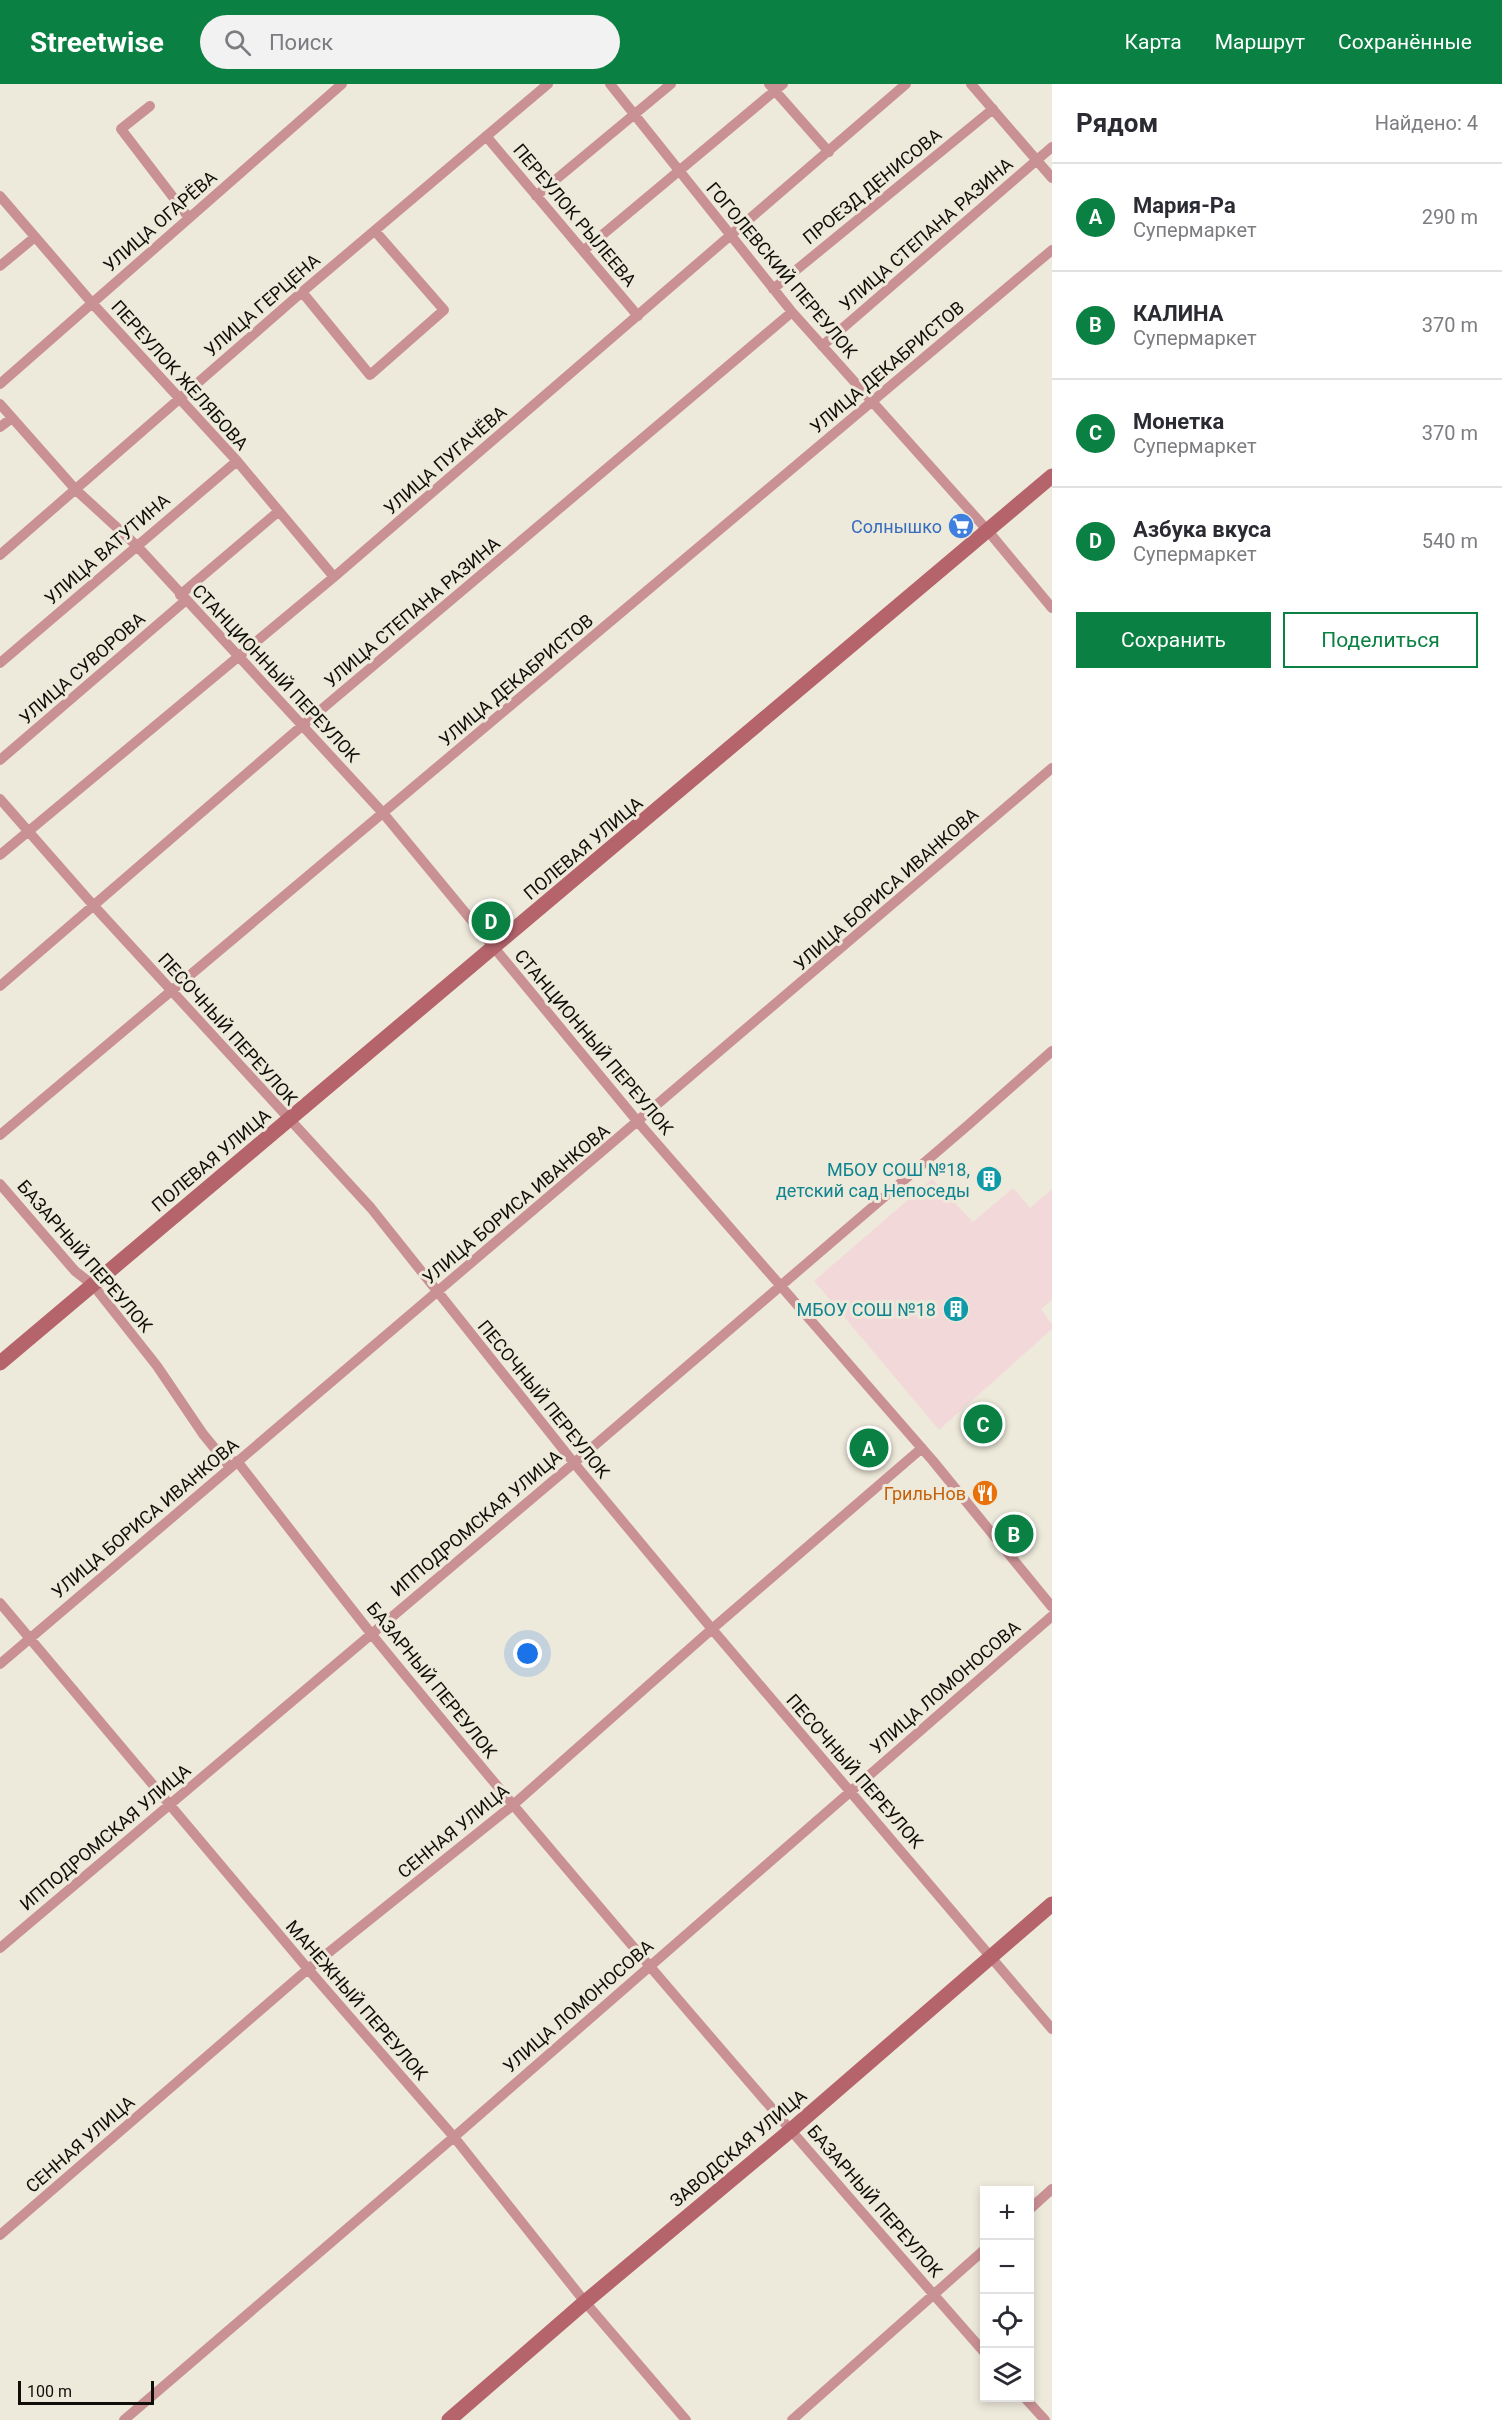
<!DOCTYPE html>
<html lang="ru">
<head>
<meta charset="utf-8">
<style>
  :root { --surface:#fff; --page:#f2f2f3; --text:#2b2b33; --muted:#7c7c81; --line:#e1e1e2; --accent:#0b8043 }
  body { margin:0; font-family:Roboto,sans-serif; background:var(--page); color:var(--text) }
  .controls { position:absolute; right:18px; bottom:18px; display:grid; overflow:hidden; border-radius:0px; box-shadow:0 3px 9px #0003 }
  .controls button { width:54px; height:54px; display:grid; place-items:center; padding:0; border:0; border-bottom:2px solid var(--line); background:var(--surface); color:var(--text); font:30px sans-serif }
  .scale { position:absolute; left:18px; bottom:15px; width:136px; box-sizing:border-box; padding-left:6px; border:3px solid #100e09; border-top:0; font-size:16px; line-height:21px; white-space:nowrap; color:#100e09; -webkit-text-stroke:4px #eeeadb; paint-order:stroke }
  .you { position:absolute; left:528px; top:1570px; width:21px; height:21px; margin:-15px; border:4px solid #fff; border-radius:50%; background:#1a73e8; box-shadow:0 0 0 9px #1a73e833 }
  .badge { display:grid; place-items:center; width:39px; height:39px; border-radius:50%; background:var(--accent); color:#fff; font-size:20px; font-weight:700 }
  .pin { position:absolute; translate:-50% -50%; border:3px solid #fff; box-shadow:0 2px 6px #0006 }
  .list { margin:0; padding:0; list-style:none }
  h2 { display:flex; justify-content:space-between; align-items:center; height:78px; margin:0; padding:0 24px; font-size:26px }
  h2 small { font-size:20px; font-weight:400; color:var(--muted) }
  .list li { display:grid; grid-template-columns:39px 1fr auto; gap:18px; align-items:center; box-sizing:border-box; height:108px; padding:0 24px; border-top:2px solid var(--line) }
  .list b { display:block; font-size:22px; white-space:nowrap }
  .list p { margin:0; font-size:20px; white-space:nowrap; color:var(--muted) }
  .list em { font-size:20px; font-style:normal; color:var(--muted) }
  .actions { display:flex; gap:12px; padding:18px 24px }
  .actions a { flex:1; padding:14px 0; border:2px solid var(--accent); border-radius:0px; text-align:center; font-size:21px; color:var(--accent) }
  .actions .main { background:var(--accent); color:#fff }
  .icon { flex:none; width:33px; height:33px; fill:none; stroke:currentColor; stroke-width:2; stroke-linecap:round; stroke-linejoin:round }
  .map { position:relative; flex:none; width:1052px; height:2336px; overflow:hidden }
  header { display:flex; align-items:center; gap:36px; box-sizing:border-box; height:84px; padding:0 30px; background:var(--accent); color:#fff }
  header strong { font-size:28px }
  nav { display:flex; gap:33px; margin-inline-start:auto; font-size:21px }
  .search { width:420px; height:54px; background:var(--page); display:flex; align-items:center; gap:15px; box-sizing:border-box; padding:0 21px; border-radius:33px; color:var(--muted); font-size:22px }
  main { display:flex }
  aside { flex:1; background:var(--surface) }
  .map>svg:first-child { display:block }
  .education { fill:#f3d8da }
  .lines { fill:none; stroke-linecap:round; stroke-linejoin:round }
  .street { stroke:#ca9195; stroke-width:10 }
  .secondary { stroke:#b5646c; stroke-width:15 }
  .labels { text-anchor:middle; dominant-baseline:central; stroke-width:6; stroke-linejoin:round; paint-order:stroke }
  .street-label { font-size:18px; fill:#100e09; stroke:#eeeadb }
  .shop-label { font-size:18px; fill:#366cbe; stroke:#eeeadb; text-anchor:end }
  .culture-label { font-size:18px; fill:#0d838f; stroke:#eeeadb; text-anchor:end }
  .food-label { font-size:18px; fill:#c56008; stroke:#eeeadb; text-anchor:end }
</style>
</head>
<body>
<header>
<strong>Streetwise</strong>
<div class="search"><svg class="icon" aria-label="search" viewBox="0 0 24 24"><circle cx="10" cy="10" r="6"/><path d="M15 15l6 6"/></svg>Поиск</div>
<nav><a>Карта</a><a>Маршрут</a><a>Сохранённые</a></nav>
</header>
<main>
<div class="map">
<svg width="1052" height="2336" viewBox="0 0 1052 2336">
  <rect width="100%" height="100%" fill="#eeeadb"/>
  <path class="education" d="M932,1095L973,1138L1013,1104L1030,1124L1052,1105V1216L1041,1225L1052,1240V1245L939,1346L814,1197Z"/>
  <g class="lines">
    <path class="street" d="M610,0L792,228L988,447L1052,524
      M769,0L829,68
      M971,0L1052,94
      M150,22L121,45L189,134
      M486,52L638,232
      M0,112L92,219L237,377L334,493
      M536,112L671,0
      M583,167L783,0
      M0,182L35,153
      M773,205L993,25
      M302,208L370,291L444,226L375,147
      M822,262L1052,63
      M0,300L342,0
      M0,320L76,406L136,461L383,729L638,1038L933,1377L1052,1523
      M0,343L12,334
      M0,471L302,208L548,0
      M180,511L279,427
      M0,579L237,377
      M0,676L185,517
      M0,715L93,821L371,1124L574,1379L712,1545L1052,1945
      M0,771L334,493L906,0
      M0,902L303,641L792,228
      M0,1051L1052,166
      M0,1100L75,1187L93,1201L157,1282L203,1350L230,1383
      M237,1377C282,1435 327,1494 373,1552C572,1795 777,2032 984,2268
      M0,1519L308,1885L454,2053L585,2218L686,2336
      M0,1580L1052,684
      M0,1864L574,1379L967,1042L1052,967
      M1030,2125L1052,2105
      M0,2151L308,1885L513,1721L712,1545L922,1364
      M1025,2314L1045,2336
      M124,2336L454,2053L1052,1532
      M792,2336L984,2166"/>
    <path class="secondary" d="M0,1279L1052,392
      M449,2336L585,2218L791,2046L1052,1820"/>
  </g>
  <defs>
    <g id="supermarket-disc" transform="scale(1.35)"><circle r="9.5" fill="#3f7fe0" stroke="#eeeadb"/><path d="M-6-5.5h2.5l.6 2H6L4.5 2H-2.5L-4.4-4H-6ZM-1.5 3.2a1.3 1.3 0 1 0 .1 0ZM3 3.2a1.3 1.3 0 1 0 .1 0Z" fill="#fff"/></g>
    <g id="building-disc" transform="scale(1.35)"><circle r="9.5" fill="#0f9aa8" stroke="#eeeadb"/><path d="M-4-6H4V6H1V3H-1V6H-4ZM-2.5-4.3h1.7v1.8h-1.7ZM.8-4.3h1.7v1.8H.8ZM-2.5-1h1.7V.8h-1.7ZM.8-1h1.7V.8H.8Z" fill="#fff"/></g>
    <g id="restaurant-disc" transform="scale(1.35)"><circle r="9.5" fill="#e8710a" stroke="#eeeadb"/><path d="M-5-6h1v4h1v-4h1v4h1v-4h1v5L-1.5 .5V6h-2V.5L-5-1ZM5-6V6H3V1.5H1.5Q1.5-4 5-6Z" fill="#fff"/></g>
  </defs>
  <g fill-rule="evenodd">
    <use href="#supermarket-disc" x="961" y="442"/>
    <use href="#building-disc" x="989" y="1095"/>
    <use href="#building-disc" x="956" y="1225"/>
    <use href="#restaurant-disc" x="985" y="1409"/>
  </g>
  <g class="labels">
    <g class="street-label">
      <text transform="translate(872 102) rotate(-39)">ПРОЕЗД ДЕНИСОВА</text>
      <text transform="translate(575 131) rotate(50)">ПЕРЕУЛОК РЫЛЕЕВА</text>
      <text transform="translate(160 137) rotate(-41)">УЛИЦА ОГАРЁВА</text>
      <text transform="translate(926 150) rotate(-41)">УЛИЦА СТЕПАНА РАЗИНА</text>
      <text transform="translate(782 186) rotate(50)">ГОГОЛЕВСКИЙ ПЕРЕУЛОК</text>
      <text transform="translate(262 221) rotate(-41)">УЛИЦА ГЕРЦЕНА</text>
      <text transform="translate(887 283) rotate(-40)">УЛИЦА ДЕКАБРИСТОВ</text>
      <text transform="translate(180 291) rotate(48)">ПЕРЕУЛОК ЖЕЛЯБОВА</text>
      <text transform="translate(445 376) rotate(-41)">УЛИЦА ПУГАЧЁВА</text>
      <text transform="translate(107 465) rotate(-41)">УЛИЦА ВАТУТИНА</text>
      <text transform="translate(412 528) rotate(-40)">УЛИЦА СТЕПАНА РАЗИНА</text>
      <text transform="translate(82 584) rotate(-41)">УЛИЦА СУВОРОВА</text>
      <text transform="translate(276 589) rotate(47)">СТАНЦИОННЫЙ ПЕРЕУЛОК</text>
      <text transform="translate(516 596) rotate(-40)">УЛИЦА ДЕКАБРИСТОВ</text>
      <text transform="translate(583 764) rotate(-40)">ПОЛЕВАЯ УЛИЦА</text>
      <text transform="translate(886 805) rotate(-41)">УЛИЦА БОРИСА ИВАНКОВА</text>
      <text transform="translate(228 945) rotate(48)">ПЕСОЧНЫЙ ПЕРЕУЛОК</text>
      <text transform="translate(594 958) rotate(50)">СТАНЦИОННЫЙ ПЕРЕУЛОК</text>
      <text transform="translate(211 1076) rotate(-40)">ПОЛЕВАЯ УЛИЦА</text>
      <text transform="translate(516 1120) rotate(-40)">УЛИЦА БОРИСА ИВАНКОВА</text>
      <text transform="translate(85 1172) rotate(49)">БАЗАРНЫЙ ПЕРЕУЛОК</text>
      <text transform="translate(544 1315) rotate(51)">ПЕСОЧНЫЙ ПЕРЕУЛОК</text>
      <text transform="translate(145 1434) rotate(-40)">УЛИЦА БОРИСА ИВАНКОВА</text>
      <text transform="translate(476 1439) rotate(-40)">ИППОДРОМСКАЯ УЛИЦА</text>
      <text transform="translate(432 1596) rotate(51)">БАЗАРНЫЙ ПЕРЕУЛОК</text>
      <text transform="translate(945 1603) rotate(-41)">УЛИЦА ЛОМОНОСОВА</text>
      <text transform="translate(855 1687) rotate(49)">ПЕСОЧНЫЙ ПЕРЕУЛОК</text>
      <text transform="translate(453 1747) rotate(-39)">СЕННАЯ УЛИЦА</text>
      <text transform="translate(105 1753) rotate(-40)">ИППОДРОМСКАЯ УЛИЦА</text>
      <text transform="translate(357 1916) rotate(49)">МАНЕЖНЫЙ ПЕРЕУЛОК</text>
      <text transform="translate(578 1922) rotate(-41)">УЛИЦА ЛОМОНОСОВА</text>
      <text transform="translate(80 2060) rotate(-41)">СЕННАЯ УЛИЦА</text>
      <text transform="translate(738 2064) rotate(-40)">ЗАВОДСКАЯ УЛИЦА</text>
      <text transform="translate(875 2117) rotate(49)">БАЗАРНЫЙ ПЕРЕУЛОК</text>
    </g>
    <g class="shop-label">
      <text x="942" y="442">Солнышко</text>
    </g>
    <g class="culture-label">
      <text x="970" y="1085">МБОУ СОШ №18,<tspan x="970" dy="21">детский сад Непоседы</tspan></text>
      <text x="936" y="1225">МБОУ СОШ №18</text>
    </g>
    <g class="food-label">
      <text x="966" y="1409">ГрильНов</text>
    </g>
  </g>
</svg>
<div class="controls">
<button>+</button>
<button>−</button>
<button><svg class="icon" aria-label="locate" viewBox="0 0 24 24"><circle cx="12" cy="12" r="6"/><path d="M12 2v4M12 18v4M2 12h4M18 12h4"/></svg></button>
<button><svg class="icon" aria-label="layers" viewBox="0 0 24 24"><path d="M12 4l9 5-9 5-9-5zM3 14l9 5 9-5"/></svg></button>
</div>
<div class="scale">100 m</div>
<div class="you"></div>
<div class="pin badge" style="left:869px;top:1364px">A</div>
<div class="pin badge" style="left:1014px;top:1450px">B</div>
<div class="pin badge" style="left:983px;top:1340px">C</div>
<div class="pin badge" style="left:491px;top:837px">D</div>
</div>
<aside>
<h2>Рядом<small>Найдено: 4</small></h2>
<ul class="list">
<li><span class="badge">A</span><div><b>Мария-Ра</b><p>Супермаркет</p></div><em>290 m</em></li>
<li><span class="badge">B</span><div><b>КАЛИНА</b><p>Супермаркет</p></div><em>370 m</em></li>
<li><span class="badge">C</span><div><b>Монетка</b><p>Супермаркет</p></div><em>370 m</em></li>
<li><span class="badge">D</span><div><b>Азбука вкуса</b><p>Супермаркет</p></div><em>540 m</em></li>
</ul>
<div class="actions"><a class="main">Сохранить</a><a>Поделиться</a></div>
</aside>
</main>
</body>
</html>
